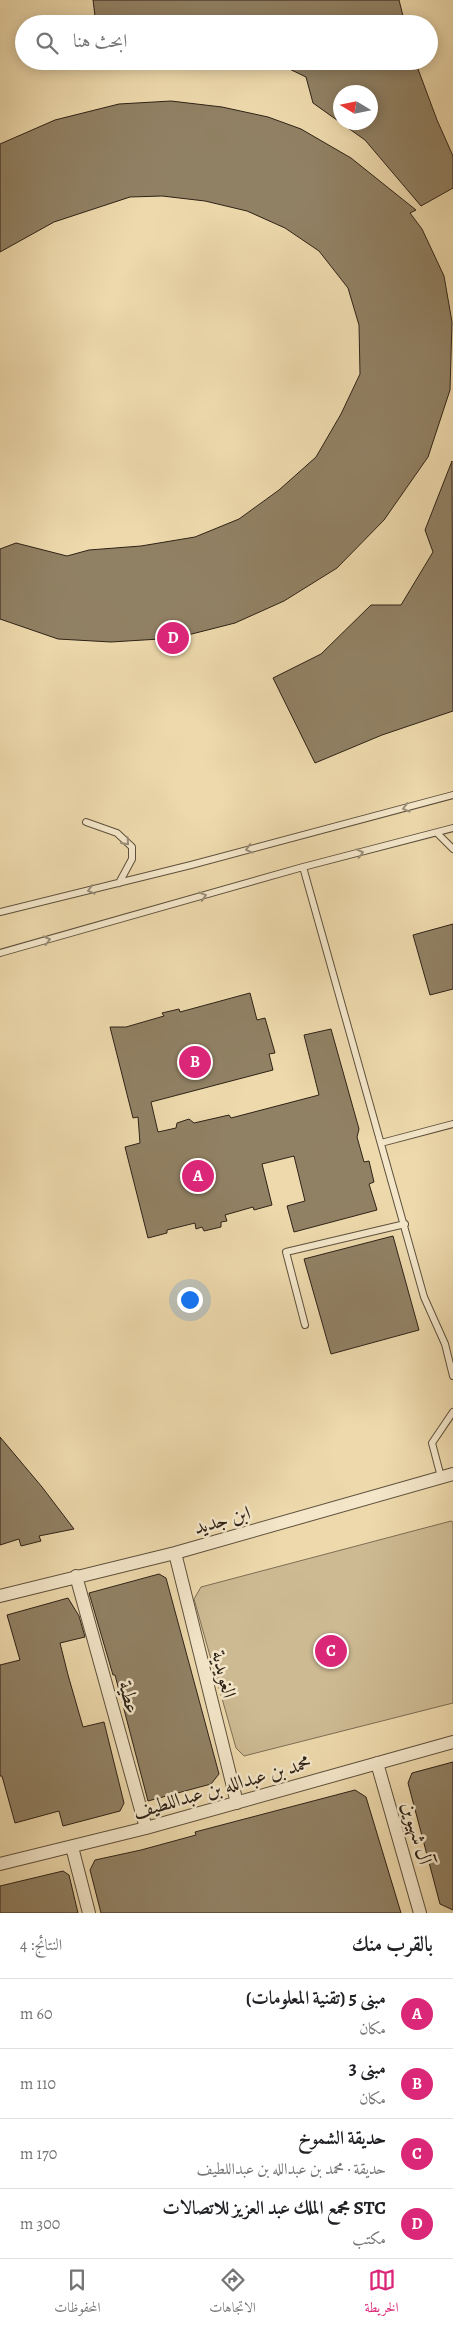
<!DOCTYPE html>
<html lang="ar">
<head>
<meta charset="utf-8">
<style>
  :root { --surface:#fff; --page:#f6f6f6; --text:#202124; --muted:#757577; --line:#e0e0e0; --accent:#db2777 }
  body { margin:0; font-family:Alegreya,Amiri,serif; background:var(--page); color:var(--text); direction:rtl }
  .compass { position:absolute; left:333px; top:85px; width:45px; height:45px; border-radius:50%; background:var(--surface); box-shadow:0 2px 12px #0003; rotate:280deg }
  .you { position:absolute; left:189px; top:1299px; width:18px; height:18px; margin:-12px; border:4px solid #fff; border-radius:50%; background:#1a73e8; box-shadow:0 0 0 8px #1a73e833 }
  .badge { display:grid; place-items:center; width:32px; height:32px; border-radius:50%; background:var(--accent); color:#fff; font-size:16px; font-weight:700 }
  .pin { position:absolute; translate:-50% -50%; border:2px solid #fff; box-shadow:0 1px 5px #0006 }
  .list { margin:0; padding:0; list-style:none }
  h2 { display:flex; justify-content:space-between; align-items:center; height:65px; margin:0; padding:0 20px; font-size:21px }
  h2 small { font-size:16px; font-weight:400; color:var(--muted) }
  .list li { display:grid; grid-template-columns:32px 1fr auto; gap:15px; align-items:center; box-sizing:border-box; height:70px; padding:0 20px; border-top:1px solid var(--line) }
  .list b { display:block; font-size:19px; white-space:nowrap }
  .list p { margin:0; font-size:16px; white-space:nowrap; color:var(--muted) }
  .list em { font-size:16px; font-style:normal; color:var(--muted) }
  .icon { flex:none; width:28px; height:28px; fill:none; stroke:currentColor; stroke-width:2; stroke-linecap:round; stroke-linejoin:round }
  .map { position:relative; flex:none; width:453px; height:1913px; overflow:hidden; direction:ltr }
  .search { position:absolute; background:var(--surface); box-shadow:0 2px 12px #0003; left:15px; right:15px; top:15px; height:55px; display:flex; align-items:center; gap:12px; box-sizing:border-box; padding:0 18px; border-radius:28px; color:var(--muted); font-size:19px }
  .sheet { height:345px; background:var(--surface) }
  nav { display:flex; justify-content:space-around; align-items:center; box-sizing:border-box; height:70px; border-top:1px solid var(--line); background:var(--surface); font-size:14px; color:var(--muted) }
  nav a { display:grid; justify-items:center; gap:2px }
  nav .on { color:var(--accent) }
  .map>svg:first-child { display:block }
  .green { fill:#cdba93; stroke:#7e6e55 }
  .building { fill:#918164; stroke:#2e2217; fill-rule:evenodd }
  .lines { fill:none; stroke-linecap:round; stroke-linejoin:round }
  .lane-casing { stroke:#5e503c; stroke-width:8 }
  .street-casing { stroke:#5e503c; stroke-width:14 }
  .lane { stroke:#f3e6c9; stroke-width:6 }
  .street { stroke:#f3e6c9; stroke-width:12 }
  .oneway { stroke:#9a8e79 }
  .labels { text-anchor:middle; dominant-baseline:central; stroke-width:5; stroke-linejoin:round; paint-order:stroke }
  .street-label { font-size:20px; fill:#2e2217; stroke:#f3e6c9 }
</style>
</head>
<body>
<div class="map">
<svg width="453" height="1913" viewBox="0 0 453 1913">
  <rect width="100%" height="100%" fill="#edd9ac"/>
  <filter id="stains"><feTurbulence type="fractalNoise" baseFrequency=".004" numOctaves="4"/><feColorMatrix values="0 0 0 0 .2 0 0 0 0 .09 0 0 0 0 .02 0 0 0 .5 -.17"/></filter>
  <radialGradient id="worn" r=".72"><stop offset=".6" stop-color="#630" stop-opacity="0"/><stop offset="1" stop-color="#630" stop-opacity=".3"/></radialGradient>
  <path class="green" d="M451,1521L453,1522V1703L244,1756L236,1748L194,1599L201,1587Z"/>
  <path class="building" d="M93,0H399L405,24H96Z
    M273,61H415L437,120L453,156V188L421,206L365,140L313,103L306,77ZM340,92H370V122H340Z
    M171,101L222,107L268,117L301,129L351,158L416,210L410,213L422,229L444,276L452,322L450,390L428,457L384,520L337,568L284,601L235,623L176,638L111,642L58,639L0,619V549L16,543L67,556L89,550L141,546L195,537L239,519L279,490L316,457L341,414L360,374L359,325L348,288L319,251L285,228L247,211L205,201L162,196L130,197L54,222L0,252V144L55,120L119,104Z
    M452,461L453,711L382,735L315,763L273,678L321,654L371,605H401L433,552L425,530Z
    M453,924V989L430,995L413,935Z
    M250,993L257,1020L265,1018L275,1053L269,1054L273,1070L151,1102L158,1132L176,1128L177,1123L189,1119L194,1123L229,1115L231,1118L319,1095L304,1035L331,1029L359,1129L357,1137L364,1162L369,1161L374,1182L369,1184L377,1210L294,1232L287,1206L305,1201L294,1156L262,1164L272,1205L254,1210L253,1207L225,1215L227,1221L221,1222V1227L204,1231L202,1227L196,1229L195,1223L167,1230V1233L148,1238L125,1147L140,1143L138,1117L133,1118L110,1027H126L164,1016L162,1013L179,1009L180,1012Z
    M393,1236L419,1330L331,1354L304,1259Z
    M0,1437L42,1487L74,1529L39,1536L41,1541L21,1546L19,1539L0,1545Z
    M159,1574L166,1578L219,1774L211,1784L148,1801L115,1675H113L89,1593Z
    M68,1598L79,1616L85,1637L60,1643L68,1675L83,1727L104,1722L124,1803L120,1811L63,1826L59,1811L15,1823L2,1776H0V1665L20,1660L7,1615Z
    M453,1762V1910L440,1904L408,1783L412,1773Z
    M355,1790L366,1797L401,1913H101L90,1870L95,1860L141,1850L196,1835L195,1832Z
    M63,1871L69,1875L78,1913H0V1886Z"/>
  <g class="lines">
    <g class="lane-casing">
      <path id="lane" d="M86,822L117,833L132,847V859L119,883
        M437,833L453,849
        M303,867L424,1297L445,1344L453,1376
        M0,912L191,865L453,795
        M0,953L303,867L453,828
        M381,1143L453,1124
        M305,1325L286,1252L405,1224
        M441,1477L432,1443L453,1412"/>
    </g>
    <g class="street-casing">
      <path id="street" d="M175,1553L237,1803
        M76,1576L146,1828
        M0,1596L175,1553L453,1474
        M377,1763L420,1913
        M72,1847L89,1913
        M0,1864L146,1828L453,1742"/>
    </g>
    <use href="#lane" class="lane"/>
    <use href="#street" class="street"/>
  </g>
  <defs><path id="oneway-chevron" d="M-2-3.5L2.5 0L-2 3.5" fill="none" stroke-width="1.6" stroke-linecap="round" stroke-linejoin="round" transform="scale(1.25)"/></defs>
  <g class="oneway">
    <use href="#oneway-chevron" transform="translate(406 808) rotate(166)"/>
    <use href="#oneway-chevron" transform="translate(126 842) rotate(48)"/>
    <use href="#oneway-chevron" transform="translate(249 849) rotate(165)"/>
    <use href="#oneway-chevron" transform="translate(360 853) rotate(-14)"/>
    <use href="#oneway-chevron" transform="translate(91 890) rotate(166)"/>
    <use href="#oneway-chevron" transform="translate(203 896) rotate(-16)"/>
    <use href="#oneway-chevron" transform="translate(47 940) rotate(-14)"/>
  </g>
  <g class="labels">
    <g class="street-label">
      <text transform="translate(222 1520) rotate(-16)">ابن جديد</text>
      <text transform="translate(224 1674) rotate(76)">الغويدية</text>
      <text transform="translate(129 1697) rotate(75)">عطية</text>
      <text transform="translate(222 1787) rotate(-16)">محمد بن عبدالله بن عبداللطيف</text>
      <text transform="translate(417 1833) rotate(74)">آل شهيوين</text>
    </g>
  </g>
  <rect width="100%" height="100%" filter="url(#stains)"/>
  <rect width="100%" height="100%" fill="url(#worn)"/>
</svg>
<svg class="compass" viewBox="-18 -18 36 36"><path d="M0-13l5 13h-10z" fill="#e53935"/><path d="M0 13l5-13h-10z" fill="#757577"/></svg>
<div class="you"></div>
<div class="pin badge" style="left:198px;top:1176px">A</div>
<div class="pin badge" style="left:195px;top:1062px">B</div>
<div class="pin badge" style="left:331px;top:1651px">C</div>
<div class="pin badge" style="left:173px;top:638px">D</div>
<div class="search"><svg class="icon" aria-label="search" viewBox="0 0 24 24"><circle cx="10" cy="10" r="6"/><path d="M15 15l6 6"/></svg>ابحث هنا</div>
</div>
<section class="sheet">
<h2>بالقرب منك<small>النتائج: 4</small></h2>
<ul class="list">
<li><span class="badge">A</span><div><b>مبنى 5 (تقنية المعلومات)</b><p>مكان</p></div><em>60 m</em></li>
<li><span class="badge">B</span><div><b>مبنى 3</b><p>مكان</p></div><em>110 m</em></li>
<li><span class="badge">C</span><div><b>حديقة الشموخ</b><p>حديقة · محمد بن عبدالله بن عبداللطيف</p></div><em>170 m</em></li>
<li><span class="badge">D</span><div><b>STC مجمع الملك عبد العزيز للاتصالات</b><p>مكتب</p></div><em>300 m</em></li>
</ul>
</section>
<nav>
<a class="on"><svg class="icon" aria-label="map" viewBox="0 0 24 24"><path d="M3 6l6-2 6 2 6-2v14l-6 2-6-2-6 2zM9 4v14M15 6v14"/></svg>الخريطة</a>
<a><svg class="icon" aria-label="directions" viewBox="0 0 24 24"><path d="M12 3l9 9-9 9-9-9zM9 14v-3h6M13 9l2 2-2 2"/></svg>الاتجاهات</a>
<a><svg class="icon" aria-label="saved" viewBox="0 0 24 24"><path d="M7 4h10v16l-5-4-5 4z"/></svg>المحفوظات</a>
</nav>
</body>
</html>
